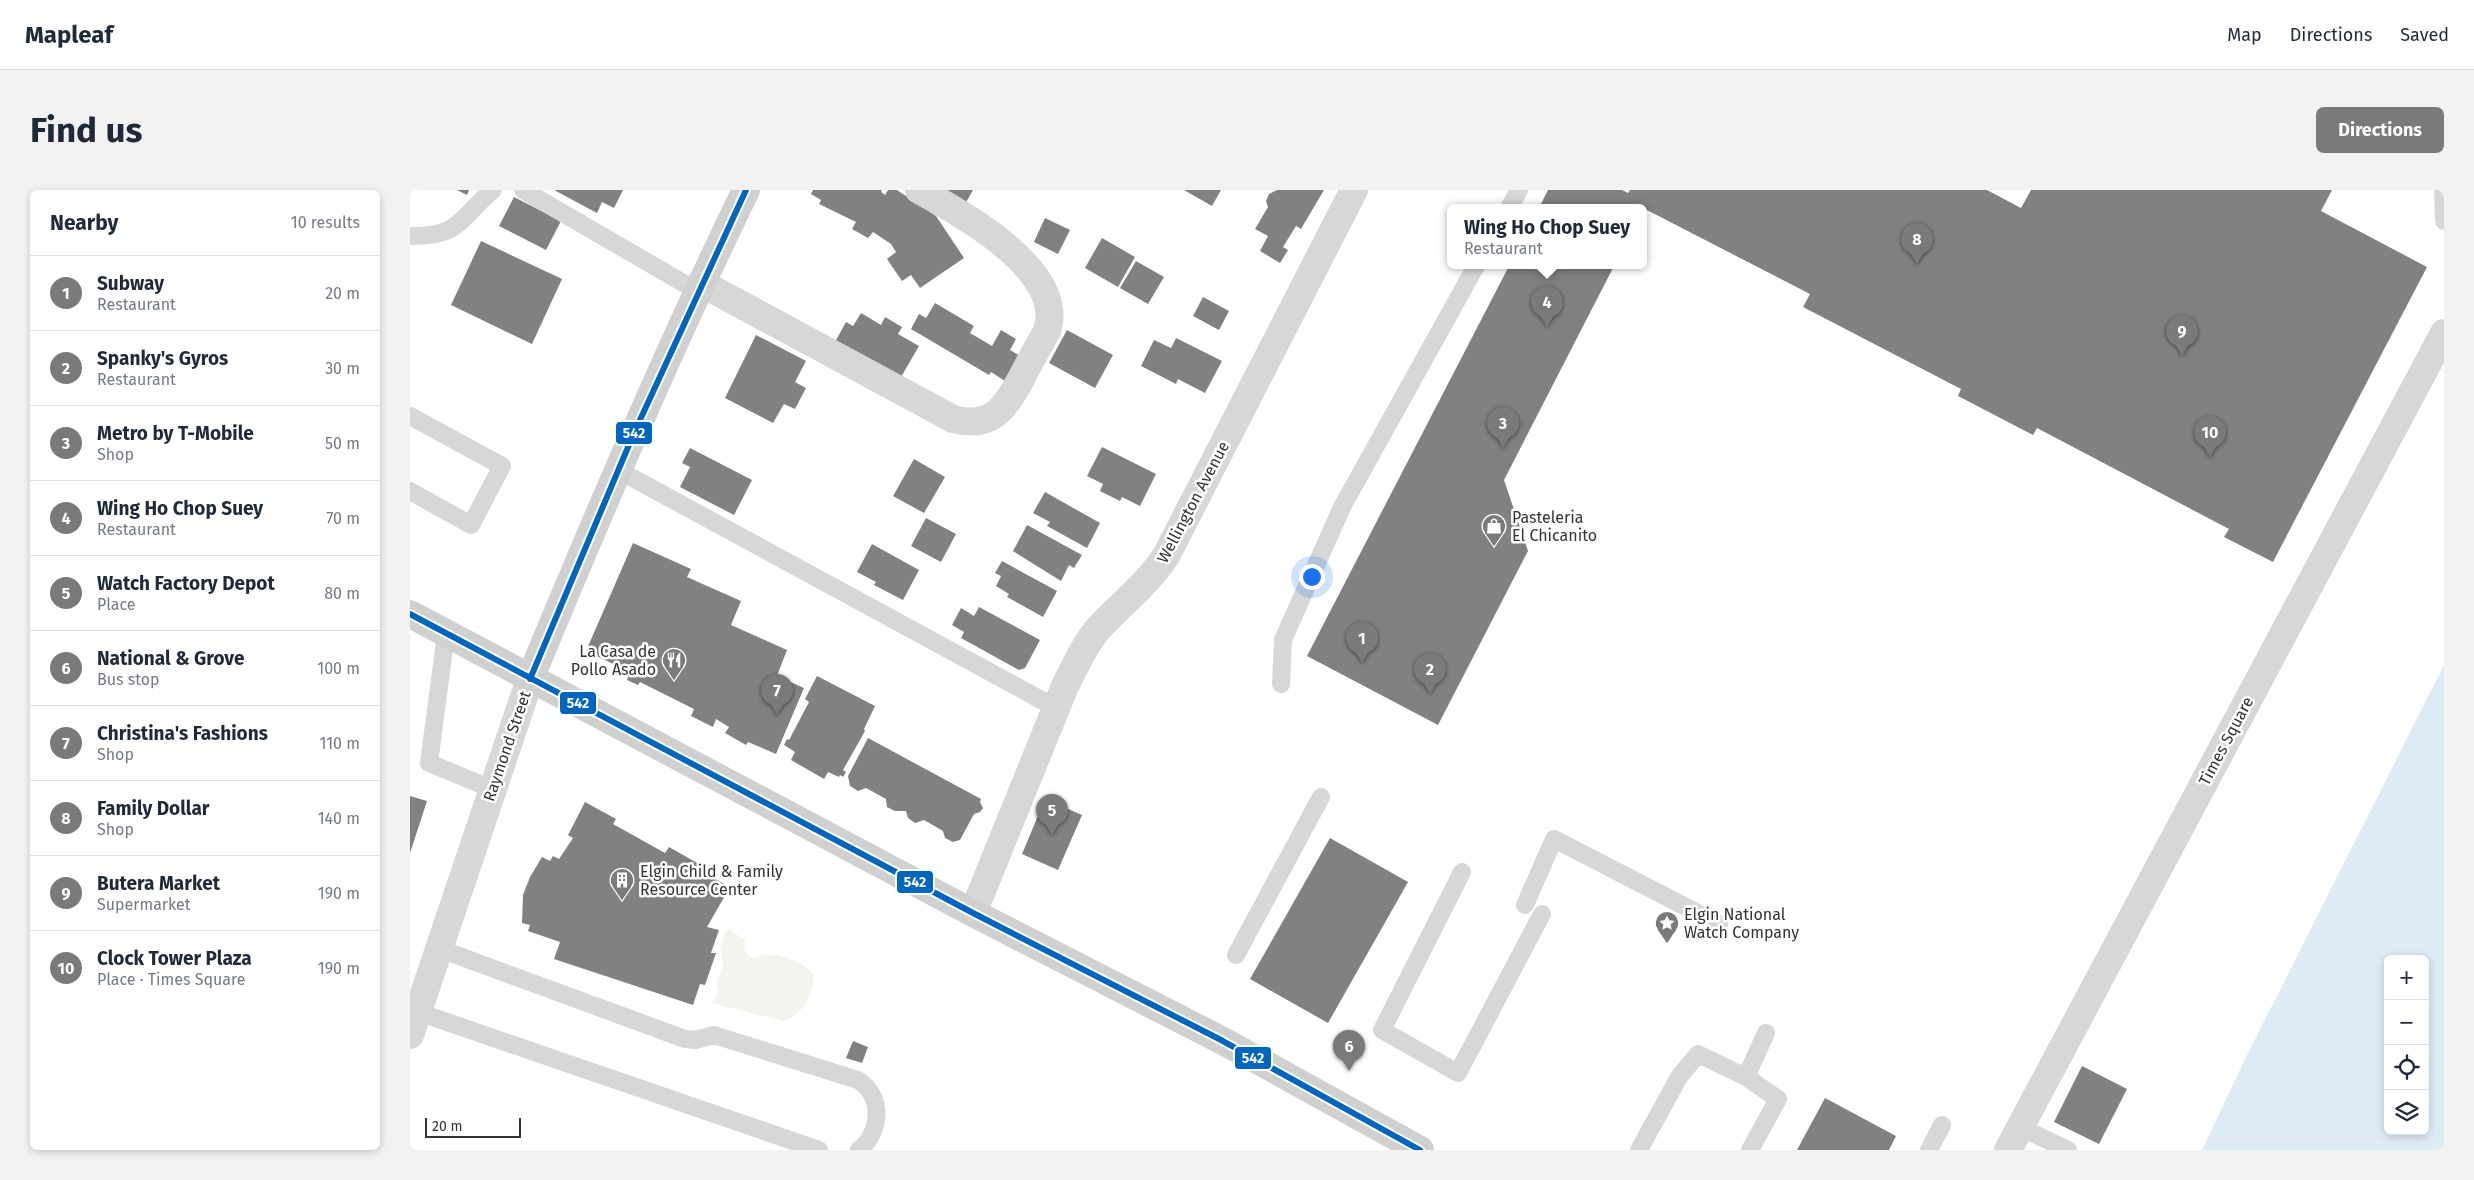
<!DOCTYPE html>
<html lang="en">
<head>
<meta charset="utf-8">
<style>
  :root { --surface:#fff; --page:#f2f2f3; --text:#1f2937; --muted:#747a83; --line:#e0e1e3; --accent:#7a7a7a }
  body { margin:0; font-family:"Fira Sans",sans-serif; background:var(--page); color:var(--text) }
  .controls { position:absolute; right:15px; bottom:15px; display:grid; overflow:hidden; border-radius:8px; box-shadow:0 2px 8px #0003 }
  .controls button { width:45px; height:45px; display:grid; place-items:center; padding:0; border:0; border-bottom:1px solid var(--line); background:var(--surface); color:var(--text); font:25px sans-serif }
  .scale { position:absolute; left:15px; bottom:12px; width:96px; box-sizing:border-box; padding-left:5px; border:2px solid #333; border-top:0; font-size:14px; line-height:18px; white-space:nowrap; color:#333; -webkit-text-stroke:4px #fff; paint-order:stroke }
  .you { position:absolute; left:901px; top:386px; width:18px; height:18px; margin:-12px; border:4px solid #fff; border-radius:50%; background:#1a73e8; box-shadow:0 0 0 8px #1a73e833 }
  .badge { display:grid; place-items:center; width:32px; height:32px; border-radius:50%; background:var(--accent); color:#fff; font-size:16px; font-weight:700 }
  .pin { position:absolute; translate:-50% -41px; filter:drop-shadow(0 1px 2px #0008) }
  .pin::after { content:''; position:absolute; top:26px; width:18px; height:15px; background:inherit; clip-path:polygon(0 0,100% 0,50% 100%) }
  .popup { position:absolute; left:1037px; top:14px; width:200px; height:65px; box-sizing:border-box; display:grid; place-content:center; border-radius:8px; background:var(--surface); filter:drop-shadow(0 1px 4px #0005); font-size:16px; white-space:nowrap; color:var(--muted) }
  .popup b { font-size:19px; color:var(--text) }
  .popup::after { content:''; position:absolute; left:50%; top:100%; margin-left:-10px; border:10px solid transparent; border-top-color:var(--surface) }
  .list { margin:0; padding:0; list-style:none }
  h2 { display:flex; justify-content:space-between; align-items:center; height:65px; margin:0; padding:0 20px; font-size:21px }
  h2 small { font-size:16px; font-weight:400; color:var(--muted) }
  .list li { display:grid; grid-template-columns:32px 1fr auto; gap:15px; align-items:center; box-sizing:border-box; height:75px; padding:0 20px; border-top:1px solid var(--line) }
  .list b { display:block; font-size:19px; white-space:nowrap }
  .list p { margin:0; font-size:16px; white-space:nowrap; color:var(--muted) }
  .list em { font-size:16px; font-style:normal; color:var(--muted) }
  .icon { flex:none; width:28px; height:28px; fill:none; stroke:currentColor; stroke-width:2; stroke-linecap:round; stroke-linejoin:round }
  .map { position:relative; flex:none; width:2034px; height:960px; overflow:hidden; border-radius:8px }
  header { display:flex; align-items:center; gap:30px; box-sizing:border-box; height:70px; padding:0 25px; background:var(--surface); border-bottom:1px solid var(--line) }
  header strong { font-size:24px }
  nav { display:flex; gap:28px; margin-inline-start:auto; font-size:18px }
  .intro { display:flex; align-items:center; justify-content:space-between; box-sizing:border-box; height:120px; padding:0 30px }
  h1 { margin:0; font-size:35px }
  .button { padding:12px 22px; border-radius:8px; background:var(--accent); color:#fff; font-size:18px; font-weight:700 }
  main { display:flex; gap:30px; padding:0 30px }
  aside { flex:1; background:var(--surface); border-radius:8px; box-shadow:0 2px 8px #0003 }
  .map>svg:first-child { display:block }
  .green { fill:#f1f5ed }
  .water { fill:#ddebf3; fill-rule:evenodd }
  .building { fill:#818181 }
  .lines { fill:none; stroke-linecap:round; stroke-linejoin:round }
  .lane { stroke:#d7d7d7; stroke-width:18 }
  .street { stroke:#d7d7d7; stroke-width:28 }
  .secondary { stroke:#d0d0d0; stroke-width:28 }
  .bus-1-casing { stroke:#fff; stroke-width:10 }
  .bus-1 { stroke:#0065bd; stroke-width:6 }
  .labels { text-anchor:middle; dominant-baseline:central; stroke-width:5; stroke-linejoin:round; paint-order:stroke }
  .street-label { font-size:16px; fill:#333; stroke:#fff }
  .poi-label { font-size:16px; fill:#333; stroke:#fff; text-anchor:start }
  .line-badge { stroke:#fff; stroke-width:2 }
  .badge-label { font-size:14px; text-anchor:middle; font-weight:bold; fill:#fff }
</style>
</head>
<body>
<header>
<strong>Mapleaf</strong>
<nav><a>Map</a><a>Directions</a><a>Saved</a></nav>
</header>
<div class="intro"><h1>Find us</h1><a class="button">Directions</a></div>
<main>
<aside>
<h2>Nearby<small>10 results</small></h2>
<ul class="list">
<li><span class="badge">1</span><div><b>Subway</b><p>Restaurant</p></div><em>20 m</em></li>
<li><span class="badge">2</span><div><b>Spanky's Gyros</b><p>Restaurant</p></div><em>30 m</em></li>
<li><span class="badge">3</span><div><b>Metro by T-Mobile</b><p>Shop</p></div><em>50 m</em></li>
<li><span class="badge">4</span><div><b>Wing Ho Chop Suey</b><p>Restaurant</p></div><em>70 m</em></li>
<li><span class="badge">5</span><div><b>Watch Factory Depot</b><p>Place</p></div><em>80 m</em></li>
<li><span class="badge">6</span><div><b>National &amp; Grove</b><p>Bus stop</p></div><em>100 m</em></li>
<li><span class="badge">7</span><div><b>Christina's Fashions</b><p>Shop</p></div><em>110 m</em></li>
<li><span class="badge">8</span><div><b>Family Dollar</b><p>Shop</p></div><em>140 m</em></li>
<li><span class="badge">9</span><div><b>Butera Market</b><p>Supermarket</p></div><em>190 m</em></li>
<li><span class="badge">10</span><div><b>Clock Tower Plaza</b><p>Place · Times Square</p></div><em>190 m</em></li>
</ul>
</aside>
<div class="map">
<svg width="2034" height="960" viewBox="0 0 2034 960">
  <rect width="100%" height="100%" fill="#fff"/>
  <path class="green" d="M317,738L335,750L334,760L341,768C347,768 351,764 356,764C373,765 395,771 404,786C402,807 394,824 373,831L301,813L309,803L306,792L313,775L310,758Z"/>
  <path class="water" d="M2034,475V960H1792L1834,871ZM1978,769H2015V941H1978Z"/>
  <path class="building" d="M47,0H59L57,5Z
    M144,0H213L204,18L192,12L187,23Z
    M403,0H472L471,2L475,5L478,0H487L526,26L554,68L510,98L501,85L492,91L477,69L486,62L481,54L463,42L458,48L442,39L446,32L409,14L411,10L401,4Z
    M532,0H563L554,16Z
    M774,0H811L802,16Z
    M867,0H914L891,39L886,36L873,57L878,60L870,73L850,61L858,46L845,39L858,17L856,11L859,4Z
    M1138,0H1212L1218,3L1220,0H1577L1611,18L1621,0H1922L1911,21L2017,77L1863,372L1814,347L1819,339L1627,238L1623,245L1548,206L1551,199L1393,117L1400,104L1233,18H1129Z
    M104,7L151,31L136,60L89,36Z
    M635,28L660,40L648,64L624,52Z
    M692,48L725,67L708,97L675,78Z
    M71,51L152,89L122,154L41,115Z
    M726,71L754,87L738,114L710,98Z
    M1099,76H1204L1094,290L1118,361L1028,535L897,466Z
    M793,107L819,121L809,140L783,126Z
    M525,113L564,136L560,143L582,156L591,140L606,149L600,160L610,166L595,191L581,182L579,185L501,139L509,124L516,128Z
    M451,123L471,135L475,127L492,137L488,144L509,156L487,194L424,154L436,132L443,136Z
    M657,140L703,165L685,198L639,173Z
    M346,145L396,171L385,192L396,198L385,219L374,214L363,233L315,208Z
    M766,148L812,171L795,203L768,189L766,194L731,176L744,150L761,158Z
    M692,257L746,284L730,316L712,307L710,311L690,301L693,294L677,286Z
    M280,258L342,290L324,325L270,297L280,277L272,273Z
    M504,269L535,287L514,323L483,306Z
    M635,302L690,333L677,358L637,336L640,332L623,323Z
    M516,328L546,344L531,372L501,356Z
    M617,335L672,365L664,378L659,375L651,391L603,361Z
    M223,353L281,379L277,387L331,411L321,435L377,460L367,486L394,498L366,564L338,552L336,555L315,543L319,537L306,529L303,537L281,526L284,519L230,492L228,495L217,490L220,482L176,461Z
    M462,354L509,380L493,410L464,395L466,392L447,382Z
    M592,371L647,401L633,427L597,407L599,404L586,396L591,386L585,383Z
    M569,417L630,450L615,478L609,480L551,448L554,442L542,435L551,418L564,426Z
    M407,486L465,516L454,539L455,541L433,580L436,582L433,587L430,585L429,587L418,582L414,589L381,570L385,562L374,555L377,549L379,550L399,512L395,509Z
    M458,548L571,609L570,612L573,618L570,622L564,624L550,650L543,652L535,648L533,641L514,630L505,633L498,628L496,621H485L477,617L476,609L456,598L448,601L440,596L438,586Z
    M0,606L17,611L0,663Z
    M635,609L672,625L648,680L612,664Z
    M175,612L206,629L203,634L255,663L259,657L289,674L287,679L320,697L297,737L309,740L301,763H306L295,795L290,794L283,815L144,769L150,752L118,741L120,735L112,733L113,705L120,687L132,667L140,671L143,666L149,669L163,648L158,645Z
    M920,648L998,692L918,833L840,789Z
    M443,851L458,857L452,873L436,868Z
    M1672,876L1717,899L1689,954L1644,932Z
    M1415,908L1486,946L1479,960H1387Z"/>
  <g class="lines">
    <path class="lane" d="M113,0L287,101
      M2033,0L2034,31
      M1099,18L1109,0
      M0,46C51,47 49,28 83,0
      M0,226L92,276L61,335L0,301
      M208,280L646,518
      M36,444L19,573L82,599
      M871,494L873,450L932,317L1066,76
      M1052,682L972,840L1048,883L1132,724
      M1115,715L1144,649L1309,734
      M30,759L275,849L285,850L304,845L448,890C473,906 472,941 449,960
      M826,765L911,607
      M8,822L409,960
      M1610,937L1658,960
      M1229,960L1269,887L1288,864L1336,887
      M1340,960L1368,909L1336,887L1356,843
      M1519,960L1532,935"/>
    <path class="street" d="M291,93L543,229C582,239 594,219 611,189C619,173 628,157 637,141C657,81 551,23 509,0
      M563,723L655,496C665,477 674,455 688,439C711,414 739,393 757,364L944,0
      M0,845L120,489
      M1598,960L2034,143"/>
    <path class="secondary" d="M0,424L563,723L813,851L1010,960
      M120,489C188,324 258,160 336,0"/>
    <g class="bus-1-casing">
      <path id="bus-1" d="M0,424L563,723L813,851L1010,960
        M120,489L224,243L336,0"/>
    </g>
    <use href="#bus-1" class="bus-1"/>
  </g>
  <defs>
    <g id="shop-pin" transform="scale(1.25)"><path d="M0 17L-7.5 6A9.5 9.5 0 1 1 7.5 6Z" fill="#7a7a7a" stroke="#fff"/><path d="M-5-2.5h2.3a2.7 3.5 0 0 1 5.4 0H5L5.5 6h-11ZM-1.5-2.5h3a1.5 2.3 0 0 0-3 0Z" fill="#fff"/></g>
    <g id="restaurant-pin" transform="scale(1.25)"><path d="M0 17L-7.5 6A9.5 9.5 0 1 1 7.5 6Z" fill="#7a7a7a" stroke="#fff"/><path d="M-5-6h1v4h1v-4h1v4h1v-4h1v5L-1.5 .5V6h-2V.5L-5-1ZM5-6V6H3V1.5H1.5Q1.5-4 5-6Z" fill="#fff"/></g>
    <g id="building-pin" transform="scale(1.25)"><path d="M0 17L-7.5 6A9.5 9.5 0 1 1 7.5 6Z" fill="#7a7a7a" stroke="#fff"/><path d="M-4-6H4V6H1V3H-1V6H-4ZM-2.5-4.3h1.7v1.8h-1.7ZM.8-4.3h1.7v1.8H.8ZM-2.5-1h1.7V.8h-1.7ZM.8-1h1.7V.8H.8Z" fill="#fff"/></g>
    <g id="sight-pin" transform="scale(1.25)"><path d="M0 17L-7.5 6A9.5 9.5 0 1 1 7.5 6Z" fill="#7a7a7a" stroke="#fff"/><path d="M0-6L1.8-2.2L6-1.7L2.9 1.2L3.7 5.4L0 3.3L-3.7 5.4L-2.9 1.2L-6-1.7L-1.8-2.2Z" fill="#fff"/></g>
  </defs>
  <g fill-rule="evenodd">
    <use href="#shop-pin" x="1084" y="336"/>
    <use href="#restaurant-pin" x="264" y="470"/>
    <use href="#building-pin" x="212" y="690"/>
    <use href="#sight-pin" x="1257" y="733"/>
  </g>
  <g class="labels">
    <g class="street-label">
      <text transform="translate(783 312) rotate(-62)">Wellington Avenue</text>
      <text transform="translate(1816 551) rotate(-62)">Times Square</text>
      <text transform="translate(97 556) rotate(-71)">Raymond Street</text>
    </g>
    <g class="poi-label">
      <text x="1102" y="327">Pasteleria<tspan x="1102" dy="18">El Chicanito</tspan></text>
      <text x="246" y="461" text-anchor="end">La Casa de<tspan x="246" dy="18">Pollo Asado</tspan></text>
      <text x="230" y="681">Elgin Child &amp; Family<tspan x="230" dy="18">Resource Center</tspan></text>
      <text x="1274" y="724">Elgin National<tspan x="1274" dy="18">Watch Company</tspan></text>
    </g>
  </g>
  <g class="line-badge">
    <rect x="205" y="231" width="38" height="24" rx="5" fill="#0065bd"/>
    <rect x="149" y="501" width="38" height="24" rx="5" fill="#0065bd"/>
    <rect x="486" y="680" width="38" height="24" rx="5" fill="#0065bd"/>
    <rect x="824" y="856" width="38" height="24" rx="5" fill="#0065bd"/>
  </g>
  <g class="badge-label">
    <text x="224" y="248">542</text>
    <text x="168" y="518">542</text>
    <text x="505" y="697">542</text>
    <text x="843" y="873">542</text>
  </g>
</svg>
<div class="controls">
<button>+</button>
<button>−</button>
<button><svg class="icon" aria-label="locate" viewBox="0 0 24 24"><circle cx="12" cy="12" r="6"/><path d="M12 2v4M12 18v4M2 12h4M18 12h4"/></svg></button>
<button><svg class="icon" aria-label="layers" viewBox="0 0 24 24"><path d="M12 4l9 5-9 5-9-5zM3 14l9 5 9-5"/></svg></button>
</div>
<div class="scale">20 m</div>
<div class="you"></div>
<div class="pin badge" style="left:952px;top:473px">1</div>
<div class="pin badge" style="left:1020px;top:504px">2</div>
<div class="pin badge" style="left:1093px;top:258px">3</div>
<div class="pin badge" style="left:1137px;top:137px">4</div>
<div class="popup"><b>Wing Ho Chop Suey</b>Restaurant</div>
<div class="pin badge" style="left:642px;top:645px">5</div>
<div class="pin badge" style="left:939px;top:881px">6</div>
<div class="pin badge" style="left:367px;top:525px">7</div>
<div class="pin badge" style="left:1507px;top:74px">8</div>
<div class="pin badge" style="left:1772px;top:166px">9</div>
<div class="pin badge" style="left:1800px;top:267px">10</div>
</div>
</main>
</body>
</html>
